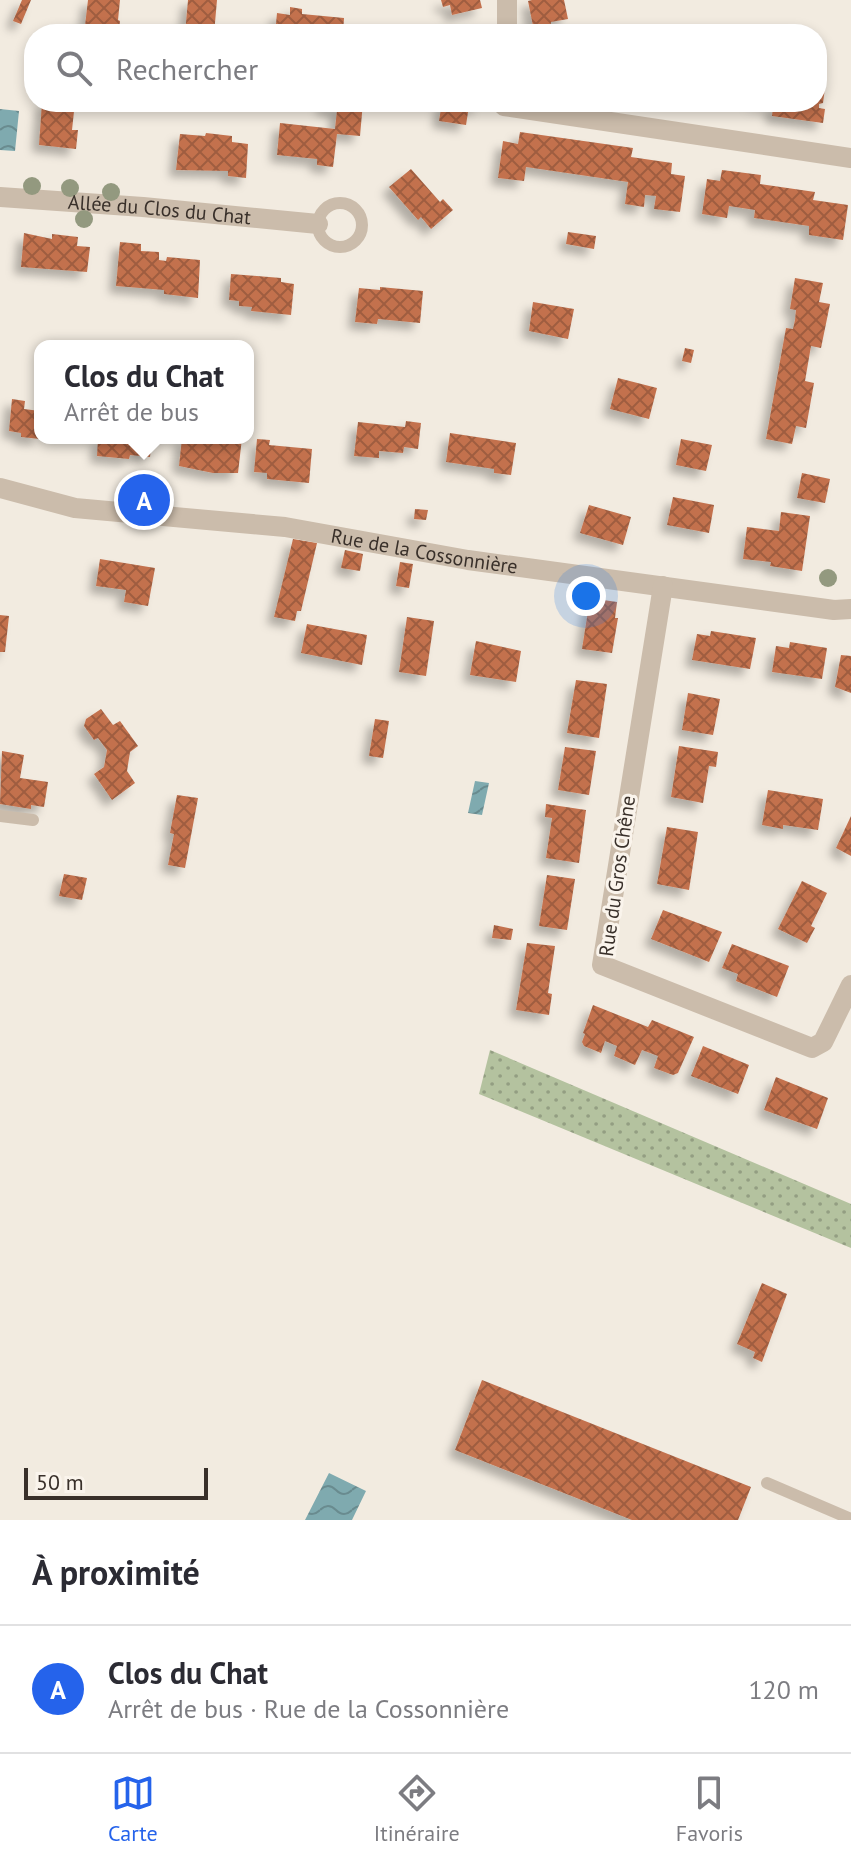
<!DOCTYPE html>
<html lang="fr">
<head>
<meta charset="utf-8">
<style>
  :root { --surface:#fff; --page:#f7f7f7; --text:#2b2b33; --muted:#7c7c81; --line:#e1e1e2; --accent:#2563eb }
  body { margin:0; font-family:"PT Sans",sans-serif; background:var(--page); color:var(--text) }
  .scale { position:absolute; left:24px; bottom:20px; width:184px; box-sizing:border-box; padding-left:8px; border:4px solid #39302a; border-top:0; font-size:22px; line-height:28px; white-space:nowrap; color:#39302a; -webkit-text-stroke:6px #faf4ec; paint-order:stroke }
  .you { position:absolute; left:586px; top:596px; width:28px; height:28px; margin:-20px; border:6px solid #fff; border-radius:50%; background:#1a73e8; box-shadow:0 0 0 12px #1a73e833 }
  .badge { display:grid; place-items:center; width:52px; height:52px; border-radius:50%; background:var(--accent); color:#fff; font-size:26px; font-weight:700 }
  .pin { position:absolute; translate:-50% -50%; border:4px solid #fff; box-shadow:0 2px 8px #0006 }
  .popup { position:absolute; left:34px; top:340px; width:220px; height:104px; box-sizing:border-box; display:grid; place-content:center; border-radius:16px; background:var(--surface); filter:drop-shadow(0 2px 6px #0005); font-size:26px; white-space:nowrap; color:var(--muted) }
  .popup b { font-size:30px; color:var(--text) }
  .popup::after { content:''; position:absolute; left:50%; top:100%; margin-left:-16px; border:16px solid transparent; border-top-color:var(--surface) }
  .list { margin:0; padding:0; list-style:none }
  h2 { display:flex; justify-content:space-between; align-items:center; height:104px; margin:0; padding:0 32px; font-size:34px }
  h2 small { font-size:26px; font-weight:400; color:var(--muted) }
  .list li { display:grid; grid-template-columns:52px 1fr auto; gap:24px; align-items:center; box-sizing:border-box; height:128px; padding:0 32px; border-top:2px solid var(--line) }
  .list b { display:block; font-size:30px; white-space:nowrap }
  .list p { margin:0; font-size:26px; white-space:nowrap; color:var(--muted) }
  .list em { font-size:26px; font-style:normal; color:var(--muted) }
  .icon { flex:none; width:44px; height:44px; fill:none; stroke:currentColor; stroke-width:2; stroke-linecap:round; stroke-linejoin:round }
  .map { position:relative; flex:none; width:851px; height:1520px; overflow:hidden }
  .search { position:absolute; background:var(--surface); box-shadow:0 4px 12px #0003; left:24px; right:24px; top:24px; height:88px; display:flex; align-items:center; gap:20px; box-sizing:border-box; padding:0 28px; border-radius:32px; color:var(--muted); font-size:30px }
  .sheet { height:232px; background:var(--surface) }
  nav { display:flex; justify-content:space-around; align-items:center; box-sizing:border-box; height:112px; border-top:2px solid var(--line); background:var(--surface); font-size:22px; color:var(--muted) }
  nav a { display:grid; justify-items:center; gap:4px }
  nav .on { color:var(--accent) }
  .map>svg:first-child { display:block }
  .grass { fill:url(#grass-dots) }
  .water { fill:url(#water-waves) }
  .building { fill:url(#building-cross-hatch); filter:url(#shadow) }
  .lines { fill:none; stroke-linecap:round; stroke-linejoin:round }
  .lane { stroke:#cbbcab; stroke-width:12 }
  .street { stroke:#cbbcab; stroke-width:20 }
  .tree { fill:#93997f }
  .labels { text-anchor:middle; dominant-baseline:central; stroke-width:6; stroke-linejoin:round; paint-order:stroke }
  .street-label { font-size:20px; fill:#39302a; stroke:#faf4ec }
</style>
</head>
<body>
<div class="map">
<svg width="851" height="1520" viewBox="0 0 851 1520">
  <defs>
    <pattern id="grass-dots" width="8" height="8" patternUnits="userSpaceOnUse" patternTransform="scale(2)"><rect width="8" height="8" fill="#b4c29f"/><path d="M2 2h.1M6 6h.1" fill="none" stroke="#939e82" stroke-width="1.8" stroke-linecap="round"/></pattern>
    <pattern id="water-waves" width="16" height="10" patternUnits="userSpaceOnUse" patternTransform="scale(2)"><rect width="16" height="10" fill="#7faaaf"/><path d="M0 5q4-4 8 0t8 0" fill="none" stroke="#698b8f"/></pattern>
    <pattern id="building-cross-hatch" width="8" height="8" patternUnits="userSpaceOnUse" patternTransform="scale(2)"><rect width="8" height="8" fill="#c3714d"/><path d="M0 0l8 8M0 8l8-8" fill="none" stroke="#9f5d40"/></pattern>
    <filter id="shadow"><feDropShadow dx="-7" dy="7" stdDeviation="4" flood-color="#0004"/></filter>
  </defs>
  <rect width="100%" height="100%" fill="#f2ebe0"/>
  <path class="grass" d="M490,1050L851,1204V1248L479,1094Z"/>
  <path class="water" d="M0,109L19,111L15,151L0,150Z
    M475,781L489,783L482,815L468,813Z
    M329,1473L366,1491L352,1520H305Z"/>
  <path class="building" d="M22,0H31L21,24L13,21Z
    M88,0H120L118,20L120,21L119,30H115V34H84Z
    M188,0H217L214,34H185Z
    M441,0H480L482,8L452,15L450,5L443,7Z
    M532,0H564L568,19L551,22L550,34H532L533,26L528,1Z
    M290,7L302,9V14L344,18L343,34H275L277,13L290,15Z
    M817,87L825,88L823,103L819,104V108L825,109L823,123L772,116L773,107L750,104L817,102Z
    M42,102H75L72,130H78L76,149L39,145Z
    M323,102H363L360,136L337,134L333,167L317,165V159L277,155L280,123L335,129L337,110L323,108Z
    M442,102H480L479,108L469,106L466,125L439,121Z
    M520,132L633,148L631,157L672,163L671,174L685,176L680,212L654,209L656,196L645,195L644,207L625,204L628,182L526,167L524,181L498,178L503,141L518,144Z
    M206,133L232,136V142L248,144L246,178L228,176V171L176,170L180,134L205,136Z
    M411,169L440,202L443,199L453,210L431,229L421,217L418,220L389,187Z
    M722,170L761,175L760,184L815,192L813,200L848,205L843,240L809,235V226L754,218L755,210L729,206L727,218L702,214L707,179L720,181Z
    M568,232L596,236L594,249L566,244Z
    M24,233L52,239V234L78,237L77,246L90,247L87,272L21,267Z
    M120,242L141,244V251L159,252V260L166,261L167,257L200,260L198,298L164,294V290L116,286Z
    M231,274L281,278V282L294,284L291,315L251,311L252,307L239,306V301L229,300Z
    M795,278L823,283L819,302L830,304L821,348L811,346L805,381L814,383L806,428L796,426L792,444L766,439L786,328L793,329L795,320L796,310L790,309Z
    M380,287L423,291L420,323L378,319L377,324L355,322L359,288L380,290Z
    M533,302L574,309L568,339L529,331Z
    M685,348L694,350L691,363L682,361Z
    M618,378L657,388L649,419L610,409Z
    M12,399L25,401L24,409L40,411V439L21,437V433L9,431Z
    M406,421L421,423L418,449L404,447L403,453L379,451V458L354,456L358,422L405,427Z
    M450,433L516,443L511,475L494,473V469L446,462Z
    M98,438H152L150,457L130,455L129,459L97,456Z
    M182,438L226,441V438H242L238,473H213L179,466Z
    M257,439L270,440L269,445L312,449L309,483L267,479V473L254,472Z
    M681,439L712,445L706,471L676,465Z
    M802,473L830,479L825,503L797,498Z
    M673,497L714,505L709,533L667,525Z
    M589,505L631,517L623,545L580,533Z
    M415,509L428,510L426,520L414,519Z
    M781,512L810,516L802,571L770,566L771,562L743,559L747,527L779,531Z
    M293,539L317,543L301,611H297L295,621L274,617Z
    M345,550L363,554L360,571L341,568Z
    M100,559L155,568L148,606L124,602L126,590L96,586Z
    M400,562L413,564L409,588L396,586Z
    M590,598L617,602L615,618H618L612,653L582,649Z
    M0,615L9,616L5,652H0Z
    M407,617L434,621L426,676L399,672Z
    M307,624L367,635L362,665L301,653Z
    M711,631L756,638L750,669L692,660L697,634L710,636Z
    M476,641L521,651L516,682L470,675Z
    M790,642L827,648L822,679L772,672L776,646L789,648Z
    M841,655L851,656V693L835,687Z
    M576,680L607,684L599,738L567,733Z
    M688,693L720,699L713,735L682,730Z
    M101,709L113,725L120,721L138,746L130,752L127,771L135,783L112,800L94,774L104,767L107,750L98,738L94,740L84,726L86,719Z
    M375,719L389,721L383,758L369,756Z
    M679,746L718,752L716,767L709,766L703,803L671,797Z
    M565,747L596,751L589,795L558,790Z
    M2,751L24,755L20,778L48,782L44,807L31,805V809L0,804Z
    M768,790L823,799L818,830L783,825V829L762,825Z
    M177,795L198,798L185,868L168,865L174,834L170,833Z
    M546,804L586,810L579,863L546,858L552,818L545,817Z
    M851,816V856L836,848Z
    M667,827L698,832L689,890L657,884Z
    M64,874L87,878L82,900L59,896Z
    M547,875L575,879L567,930L539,926Z
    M802,881L827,893L811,926L815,928L807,943L778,929Z
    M663,910L722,932L709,962L651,939Z
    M494,925L513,929L511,940L492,938Z
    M527,943L555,946L548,993L552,994L549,1015L516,1010Z
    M732,944L789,966L777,997L736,981L738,974L722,968Z
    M593,1005L648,1027L652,1020L694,1037L678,1073L673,1075L654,1068L658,1056L642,1050L635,1065L614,1056L617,1046L605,1041L601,1053L584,1046L582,1042L585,1034L583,1033Z
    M703,1046L749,1065L738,1094L691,1076Z
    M776,1077L828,1098L817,1129L764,1110Z
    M762,1283L787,1294L762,1362L753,1358L755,1352L737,1344Z
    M482,1380L751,1487L738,1520H632L455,1450Z"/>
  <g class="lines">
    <path class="lane" d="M318 225a22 22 0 1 1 44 0a22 22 0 1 1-44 0Z
      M0,816L33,820
      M767,1483L851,1519"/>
    <g class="street">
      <path d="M507,34V0"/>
      <path d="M504,102V106L851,158"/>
      <path id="s1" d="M0,197L143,207L318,224"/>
      <path id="s2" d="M0,488L75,508L285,527L468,560L834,610L851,609"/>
      <path d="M663,586L602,965L812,1048L823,1042L851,985"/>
    </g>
  </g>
  <g class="tree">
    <circle cx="32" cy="186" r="9"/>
    <circle cx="70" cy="188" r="9"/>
    <circle cx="111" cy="192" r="9"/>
    <circle cx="84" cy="219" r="9"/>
    <circle cx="828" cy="578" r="9"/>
  </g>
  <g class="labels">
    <g class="street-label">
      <text stroke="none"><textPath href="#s1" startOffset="160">Allée du Clos du Chat</textPath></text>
      <text stroke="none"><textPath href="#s2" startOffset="430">Rue de la Cossonnière</textPath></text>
      <text transform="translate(617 876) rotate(-82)">Rue du Gros Chêne</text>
    </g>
  </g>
</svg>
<div class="scale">50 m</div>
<div class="you"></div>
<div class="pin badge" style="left:144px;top:500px">A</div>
<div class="popup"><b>Clos du Chat</b>Arrêt de bus</div>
<div class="search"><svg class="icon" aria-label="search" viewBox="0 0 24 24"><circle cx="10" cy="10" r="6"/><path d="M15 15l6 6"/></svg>Rechercher</div>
</div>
<section class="sheet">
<h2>À proximité<small></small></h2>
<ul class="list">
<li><span class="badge">A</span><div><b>Clos du Chat</b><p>Arrêt de bus · Rue de la Cossonnière</p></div><em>120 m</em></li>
</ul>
</section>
<nav>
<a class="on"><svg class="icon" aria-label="map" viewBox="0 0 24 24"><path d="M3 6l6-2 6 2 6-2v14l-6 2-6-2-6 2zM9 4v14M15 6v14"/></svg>Carte</a>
<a><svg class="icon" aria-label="directions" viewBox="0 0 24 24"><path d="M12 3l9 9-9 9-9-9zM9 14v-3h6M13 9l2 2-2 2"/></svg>Itinéraire</a>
<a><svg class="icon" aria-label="saved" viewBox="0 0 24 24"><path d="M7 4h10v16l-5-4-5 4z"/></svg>Favoris</a>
</nav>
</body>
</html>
